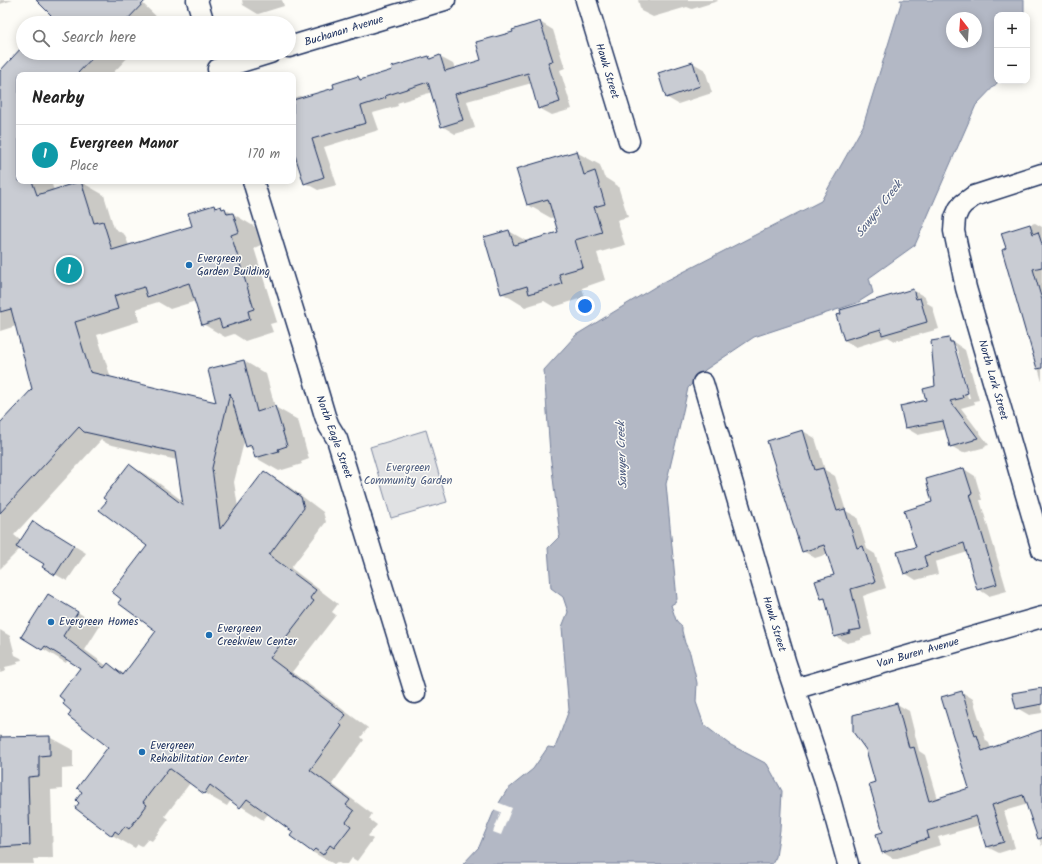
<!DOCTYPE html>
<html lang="en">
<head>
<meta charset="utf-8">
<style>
  :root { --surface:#fff; --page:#f2f2f2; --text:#222; --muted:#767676; --line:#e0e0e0; --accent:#7c3aed }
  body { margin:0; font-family:Kalam,sans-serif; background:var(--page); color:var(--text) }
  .controls { position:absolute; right:12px; top:12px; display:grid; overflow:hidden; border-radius:8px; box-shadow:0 2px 10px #0003 }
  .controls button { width:36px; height:36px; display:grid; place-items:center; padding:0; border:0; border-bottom:1px solid var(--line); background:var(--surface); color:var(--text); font:20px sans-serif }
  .compass { position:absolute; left:946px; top:12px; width:36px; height:36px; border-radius:50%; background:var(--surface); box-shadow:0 2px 10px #0003; rotate:343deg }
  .you { position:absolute; left:585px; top:306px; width:14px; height:14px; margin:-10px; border:3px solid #fff; border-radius:50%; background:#1a73e8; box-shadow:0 0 0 6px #1a73e833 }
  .badge { display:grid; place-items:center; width:26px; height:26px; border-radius:50%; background:var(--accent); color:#fff; font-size:13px; font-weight:700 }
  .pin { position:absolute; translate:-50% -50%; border:2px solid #fff; box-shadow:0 1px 4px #0006 }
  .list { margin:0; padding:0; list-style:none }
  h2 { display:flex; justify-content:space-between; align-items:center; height:52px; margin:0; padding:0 16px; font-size:17px }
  h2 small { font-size:13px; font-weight:400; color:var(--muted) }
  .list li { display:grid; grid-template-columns:26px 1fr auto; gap:12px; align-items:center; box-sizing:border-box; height:60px; padding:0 16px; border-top:1px solid var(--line) }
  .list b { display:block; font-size:15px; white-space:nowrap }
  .list p { margin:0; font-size:13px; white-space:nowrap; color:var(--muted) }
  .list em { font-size:13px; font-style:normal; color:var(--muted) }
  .icon { flex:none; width:22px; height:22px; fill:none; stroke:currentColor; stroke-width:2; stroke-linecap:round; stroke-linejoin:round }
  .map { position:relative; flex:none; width:1042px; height:864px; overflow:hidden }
  .search { position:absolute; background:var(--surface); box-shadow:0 2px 10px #0003; left:16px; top:16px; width:280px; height:44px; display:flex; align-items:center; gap:10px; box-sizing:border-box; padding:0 14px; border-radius:22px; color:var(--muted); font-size:15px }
  .panel { position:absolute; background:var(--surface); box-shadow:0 2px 10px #0003; left:16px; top:72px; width:280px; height:112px; border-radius:8px }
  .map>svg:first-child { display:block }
  .green { fill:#e0e1e3; stroke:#7e88a0 }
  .water { fill:#b3b8c5; stroke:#76819c; fill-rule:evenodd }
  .pier { fill:#fdfcf7 }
  .shadow { fill:#0003; fill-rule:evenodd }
  .building { fill:#c9ccd3; stroke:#1b2f5e }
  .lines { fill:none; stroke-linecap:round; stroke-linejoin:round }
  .minor-casing { stroke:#1b2f5e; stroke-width:23 }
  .minor { stroke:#fdfcf7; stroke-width:20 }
  .poi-dot { fill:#1f6fb2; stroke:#fdfcf7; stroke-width:1.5 }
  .labels { text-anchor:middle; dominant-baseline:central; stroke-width:3; stroke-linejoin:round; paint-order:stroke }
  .street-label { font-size:11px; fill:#1b2f5e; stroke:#fdfcf7 }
  .poi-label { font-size:11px; fill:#1b2f5e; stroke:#fdfcf7; text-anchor:start }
  .park-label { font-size:11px; fill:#4c5c7f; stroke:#fdfcf7 }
  .water-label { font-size:12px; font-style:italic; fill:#49587d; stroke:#fdfcf7 }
</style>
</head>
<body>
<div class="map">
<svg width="1042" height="864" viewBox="0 0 1042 864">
  <rect width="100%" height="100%" fill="#fdfcf7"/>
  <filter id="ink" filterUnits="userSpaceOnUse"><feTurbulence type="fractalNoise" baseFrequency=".025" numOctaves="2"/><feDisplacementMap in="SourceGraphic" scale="8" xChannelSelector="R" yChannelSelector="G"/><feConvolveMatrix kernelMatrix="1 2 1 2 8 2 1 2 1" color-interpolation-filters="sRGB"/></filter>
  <g filter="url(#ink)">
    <path class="green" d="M426,430L447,502L391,518L370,447Z"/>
    <path class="water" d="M900,0H1024V15H997V81H999L976,105L915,245L869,278L873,293L857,303L754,337L705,370L688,388L680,425L666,484L677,599L676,602L671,605L676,620L682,627V631L685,643L690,653L697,683L696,702L704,725L729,744L767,764L782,791L780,830L776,857L772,864H463L479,847L494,811L507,790L533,769L548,747L555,748L569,710L562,627L568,612L563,597L551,588L548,548L560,536L550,453L544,370L576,335L658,285L821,201L863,126L901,3ZM952,18H976V42H952Z"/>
    <path class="pier" d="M497,802L512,808L501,835L493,832L501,812L493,809Z"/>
    <path class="shadow" d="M0,0H13L0,4Z
      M37,0H139L161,21L159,23H45L53,15Z
      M242,0H282L284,6L258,14L243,5Z
      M638,0H717L718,1L692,9L687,7L653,17L641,11Z
      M540,22L553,30L565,68L560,70L572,109L552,115L539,108L532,83L467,101L475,128L455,134L442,126L432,92L397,103L398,106L373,113L379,130L324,147L337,185L318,190L305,183L293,146V98L300,96L304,98L335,89L358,77L363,80L393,71L428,57L433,59L440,57L453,64L455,69L483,61L514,32Z
      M23,47V53H132L111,75H19V181H51L54,191L81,182L104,195L114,228L125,235L129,246L193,227L214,206L216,208L220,207L225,209L255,227L261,245L254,248L277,322L270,324L273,332L245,341L234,334L225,337L203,324L196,301L170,309L158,302L136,309L140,321L97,335L111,378L217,403L244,361L266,374L275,407L298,420L309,459L301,462L302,464L279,471L256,458L254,450L247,446L245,438L234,482L238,507L264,472L287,485L323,512L326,522L291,568L338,604L332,612L336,615L292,672L368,728L361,737L364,740L332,784L372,814L369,819L377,825L368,836L373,839L357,861L352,858L348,864H341L337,862L334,864L312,852L294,832L269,813L263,820L231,800L227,806L204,793L190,783L165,816L169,819L152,841L148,839L142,846L138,844L135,848L112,835L80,802L83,792L109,746L73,711L81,668L68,659L66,663L22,636L71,608L100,626L85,650L107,666L108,665L125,674L157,631L149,546L108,500L129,465L152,478L184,502L177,460L108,444L101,440L14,535L21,541L47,531L60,537L86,553L67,581L55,574L45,564L21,548L0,569V425L33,389L16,326L0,331V72Z
      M693,63L705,70L712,93L678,104L666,97Z
      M576,152L600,165L604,177L618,186L628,217L617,220L625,245L597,253L605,280L582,288L585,297L554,307L544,301L525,307L502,293L509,231L528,242L559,232L554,217L551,218L528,205Z
      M1035,223L1042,227V382L1030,338L1028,337L1002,233Z
      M913,290L925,297L927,303L932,306L939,329L895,341L888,337L856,347L844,340Z
      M949,339L965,350L979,400L974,401L975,404L961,408L989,445L985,446L986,447L963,453L951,446L946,429L918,435L906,428L927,401L936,387ZM954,346H956L970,398H968Z
      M803,431L815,438L825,470L835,476L846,511L857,517L867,549L875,554L886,588L863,596L872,635L861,638V640L847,643L835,636L827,601L822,598L836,576L828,554L815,558L803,551Z
      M964,469L975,476L982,500H980L1007,591L989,596L978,589L968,552L935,562L938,574L916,580L905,573L917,547L934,503Z
      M0,630L10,636L15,655L21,658L22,660L17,661L18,664L5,667L6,671L0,673Z
      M1042,689V713L1029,715L1017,708Z
      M962,692L973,699L986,741L989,743L991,749L1042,732V847L1028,804L1004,811L1015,848L999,853L987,847L980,825L938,837L941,845L894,859L882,852L884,832L876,783L897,704L909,711L919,751L925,755L938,799L970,789Z
      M0,735L6,738L49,737L73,750V768L62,769V789L51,790L53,858L33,859L34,864H0Z"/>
    <path class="building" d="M36,0H146L124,23H44L51,15Z
      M540,21L553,61L548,62L560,102L538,109L528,73L455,94L463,120L441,127L428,82L385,96L386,98L361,106L366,123L312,139L324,177L304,184L293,149V100L334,88L333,84L358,76L360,80L392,70L391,67L429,56L430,59L440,55L445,71L481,60L476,42L513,32L512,30Z
      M23,46V53H97L76,75H19V181H32L37,195L81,181L94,223L103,221L112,250L192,226L188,213L214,205L215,208L221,206L222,209L225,208L227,214L233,213L239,232L231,235L254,309L248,311L250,319L222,328L219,319L202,325L189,283L147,297L144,287L114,296L118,309L75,322L90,372L216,402L208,370V369L244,360L257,412L275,406L287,446L278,449L279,451L255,458L251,445L246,447L230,393L212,468L220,529L264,471L301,497L304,508L269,555L316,590L310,598L314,601L270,658L346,715L339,723L342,726L310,770L350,800L346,805L354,811L346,822L351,826L334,848L330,845L323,855L315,849L312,852L290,836L293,832L247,799L240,808L210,785L204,794L169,768L143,802L147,805L129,829L125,826L119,834L115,831L112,836L75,808L79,803L76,800L82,792L77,788L108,747L68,716L71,711L63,704L65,701L59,696L80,668L45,646L42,650L21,637L48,594L78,612L63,636L104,668L108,663L123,675L156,631L118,603L121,599L112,592L147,546L99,510L107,501L103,498L129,464L183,505L175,452L84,432L79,427L0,513V423L32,389L11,309L0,312V71Z
      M693,62L700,86L666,98L658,73Z
      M577,151L584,175L595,171L605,204L594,207L602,232L575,240L583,267L559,274L562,284L529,294L527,286L501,294L484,237L509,230L514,245L558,232L548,199L527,205L516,169Z
      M1030,224L1033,234L1038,232L1042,244V267L1033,269L1042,300V368L1037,369L1028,337H1027L1002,250L1006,248L1001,233Z
      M913,289L916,299L920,298L927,322L882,335L881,329L844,340L836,315L841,314L840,310Z
      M949,338L950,342H953L968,393L962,395L963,398L950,401L978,438L974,439V440L950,447L943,421L905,428L900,406L926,400L923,389L935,386L931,341Z
      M803,430L815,470L823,468L837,511L845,509L857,548L863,546L875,582L851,589L861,629L849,631L850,633L834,637L825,598L821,599L815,581L834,575L824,545L802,552L767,441Z
      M964,468L972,493L970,494L997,584L977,590L964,543L924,556L927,567L904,574L897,552L916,547L904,511L932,502L926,479Z
      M33,521L46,530L48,529L74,545L55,575L42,567L44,564L16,547Z
      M1042,688V704L1016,709L1012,693Z
      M962,691L975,736L977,735L982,751L1042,730V838L1038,839L1023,795L992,805L1004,842L986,847L976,816L927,831L929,838L882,853L876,834L883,832L869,784L875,782L866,750L853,732V715L897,703L909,748L914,747L929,801L969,788L941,697Z
      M50,736V755L39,756V776L28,777L30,845L0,847V737Z"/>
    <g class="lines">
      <g class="minor-casing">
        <path id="minor" d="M197,0L204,23
          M586,0L629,141
          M289,47L445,0
          M218,69L270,53
          M1042,174L974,196L963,204L959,209L955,218L954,231L966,288L1042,550
          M253,181L304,345L325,416L329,426L337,439L415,693
          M703,383L786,664L825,781L848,864
          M794,689L1042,617"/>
      </g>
      <use href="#minor" class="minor"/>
    </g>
  </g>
  <g class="poi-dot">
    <circle cx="189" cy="265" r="4"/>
    <circle cx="51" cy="622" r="4"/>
    <circle cx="209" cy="635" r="4"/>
    <circle cx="142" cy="752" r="4"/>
  </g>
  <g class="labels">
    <g class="street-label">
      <text transform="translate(344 31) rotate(-17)">Buchanan Avenue</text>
      <text transform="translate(607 71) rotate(73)">Hawk Street</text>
      <text transform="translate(993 380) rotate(74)">North Lark Street</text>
      <text transform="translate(334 437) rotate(70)">North Eagle Street</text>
      <text transform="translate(774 624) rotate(73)">Hawk Street</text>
      <text transform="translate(918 653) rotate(-16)">Van Buren Avenue</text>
    </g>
    <g class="poi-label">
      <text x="197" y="259">Evergreen<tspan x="197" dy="13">Garden Building</tspan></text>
      <text x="59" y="622">Evergreen Homes</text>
      <text x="217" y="629">Evergreen<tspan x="217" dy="13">Creekview Center</tspan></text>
      <text x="150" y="746">Evergreen<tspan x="150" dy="13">Rehabilitation Center</tspan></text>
    </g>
    <g class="park-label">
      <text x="408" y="468">Evergreen<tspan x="408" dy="13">Community Garden</tspan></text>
    </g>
    <g class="water-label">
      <text transform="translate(879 209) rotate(-52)">Sawyer Creek</text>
      <text transform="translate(622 455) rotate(-92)">Sawyer Creek</text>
    </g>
  </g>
</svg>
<div class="controls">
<button>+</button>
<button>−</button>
</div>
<svg class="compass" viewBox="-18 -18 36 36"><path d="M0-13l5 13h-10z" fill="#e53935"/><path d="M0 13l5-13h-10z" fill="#767676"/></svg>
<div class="you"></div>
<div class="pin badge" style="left:69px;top:270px;background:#0f9aa8">1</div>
<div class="search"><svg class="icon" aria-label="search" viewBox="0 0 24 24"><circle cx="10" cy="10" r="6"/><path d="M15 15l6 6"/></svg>Search here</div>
<section class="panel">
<h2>Nearby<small></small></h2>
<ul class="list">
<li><span class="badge" style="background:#0f9aa8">1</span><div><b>Evergreen Manor</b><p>Place</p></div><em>170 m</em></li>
</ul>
</section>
</div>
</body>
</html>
